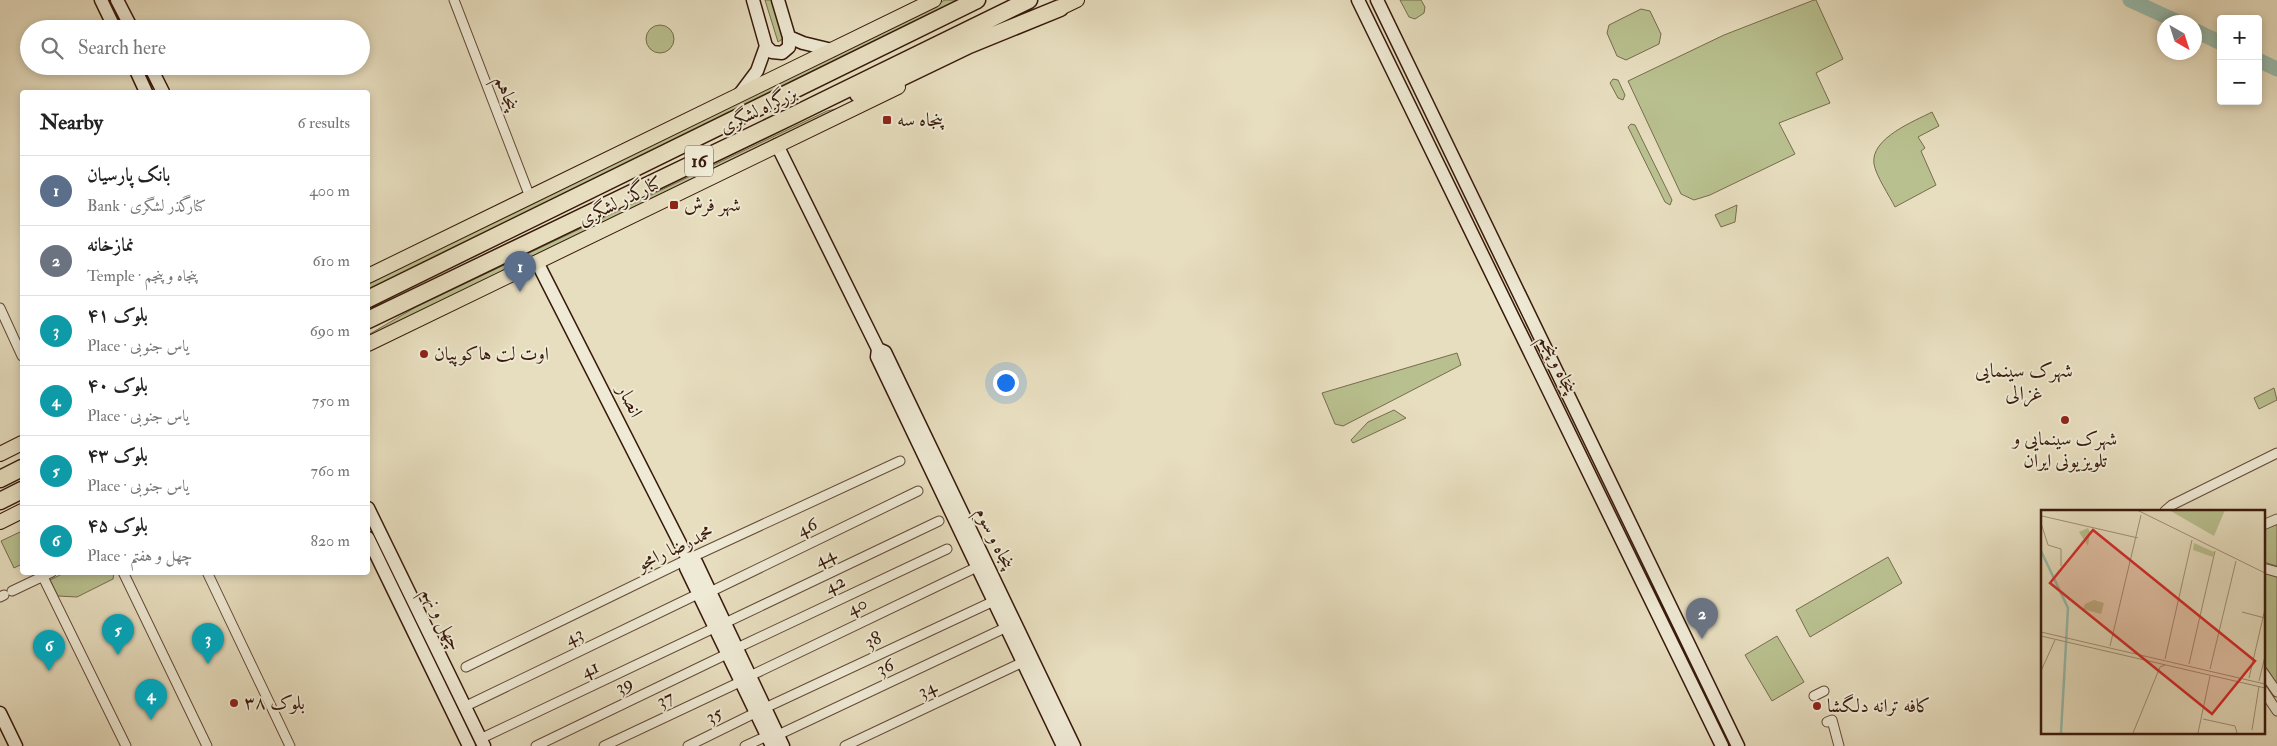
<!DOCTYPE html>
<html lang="en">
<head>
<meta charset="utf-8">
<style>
  :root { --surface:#fff; --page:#f2f2f2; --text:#222; --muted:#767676; --line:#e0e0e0; --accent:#8f2418 }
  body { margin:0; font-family:"IM FELL Double Pica",Amiri,serif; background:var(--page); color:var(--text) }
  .controls { position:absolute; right:15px; top:15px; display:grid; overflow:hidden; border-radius:5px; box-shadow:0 2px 8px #0003 }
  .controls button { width:45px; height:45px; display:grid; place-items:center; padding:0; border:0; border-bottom:1px solid var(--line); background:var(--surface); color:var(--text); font:25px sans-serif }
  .compass { position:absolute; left:2157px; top:15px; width:45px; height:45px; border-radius:50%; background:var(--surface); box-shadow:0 2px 8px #0003; rotate:141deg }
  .you { position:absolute; left:1005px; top:382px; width:18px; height:18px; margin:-12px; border:4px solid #fff; border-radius:50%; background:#1a73e8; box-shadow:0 0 0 8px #1a73e833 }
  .badge { display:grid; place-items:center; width:32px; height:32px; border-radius:50%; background:var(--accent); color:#fff; font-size:16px; font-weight:700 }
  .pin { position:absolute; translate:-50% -41px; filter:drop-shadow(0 1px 2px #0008) }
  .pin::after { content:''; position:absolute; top:26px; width:18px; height:15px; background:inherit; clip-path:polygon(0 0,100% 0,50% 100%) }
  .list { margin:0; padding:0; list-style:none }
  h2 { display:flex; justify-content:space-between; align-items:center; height:65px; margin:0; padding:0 20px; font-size:21px }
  h2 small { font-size:16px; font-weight:400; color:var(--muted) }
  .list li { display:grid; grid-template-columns:32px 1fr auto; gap:15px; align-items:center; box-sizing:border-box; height:70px; padding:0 20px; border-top:1px solid var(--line) }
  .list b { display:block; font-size:19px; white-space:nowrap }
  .list p { margin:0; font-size:16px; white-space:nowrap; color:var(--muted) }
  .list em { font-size:16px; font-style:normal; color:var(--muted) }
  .icon { flex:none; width:28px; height:28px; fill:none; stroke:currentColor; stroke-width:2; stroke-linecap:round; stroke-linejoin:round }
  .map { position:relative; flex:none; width:2277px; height:746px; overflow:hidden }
  .search { position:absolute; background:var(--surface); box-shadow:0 2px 8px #0003; left:20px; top:20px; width:350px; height:55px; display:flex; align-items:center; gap:12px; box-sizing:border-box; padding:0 18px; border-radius:28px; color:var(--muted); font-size:19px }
  .panel { position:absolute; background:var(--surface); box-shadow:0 2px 8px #0003; left:20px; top:90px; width:350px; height:485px; border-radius:5px }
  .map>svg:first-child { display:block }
  .green { fill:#b9c08f; stroke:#786c4d }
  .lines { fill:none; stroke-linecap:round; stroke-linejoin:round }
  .river { stroke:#97bcae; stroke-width:15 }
  .street-casing { stroke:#644a38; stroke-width:11 }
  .secondary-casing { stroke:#38190b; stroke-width:15 }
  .primary-casing { stroke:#38190b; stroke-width:16 }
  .highway-casing { stroke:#38190b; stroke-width:19 }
  .street { stroke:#efead5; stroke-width:9 }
  .secondary { stroke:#efead5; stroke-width:12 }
  .primary { stroke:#e7debf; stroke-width:14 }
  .highway { stroke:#e7debf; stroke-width:16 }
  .poi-dot { fill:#8f2418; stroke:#efead5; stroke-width:2 }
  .labels { text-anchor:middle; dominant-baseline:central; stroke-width:4; stroke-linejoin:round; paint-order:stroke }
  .shield { fill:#efead5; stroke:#6f5848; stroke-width:1 }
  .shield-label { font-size:18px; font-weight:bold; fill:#38190b }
  .street-label { font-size:19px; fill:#38190b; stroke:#efead5 }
  .poi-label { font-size:19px; fill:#38190b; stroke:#efead5; text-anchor:start }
  .neighbourhood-label { font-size:20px; fill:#38190b; stroke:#efead5 }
  .inset-river { fill:none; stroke:#97bcae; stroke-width:2.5 }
  .inset-road { fill:none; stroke:#a18f77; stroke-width:1 }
  .view { fill:#d62828; fill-opacity:0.15; stroke:#d62828; stroke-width:2.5 }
  .inset-edge { fill:none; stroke:#38190b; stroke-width:2.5 }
</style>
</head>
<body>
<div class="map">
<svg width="2277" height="746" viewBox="0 0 2277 746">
  <rect width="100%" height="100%" fill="#e7debf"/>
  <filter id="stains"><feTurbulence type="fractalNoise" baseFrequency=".004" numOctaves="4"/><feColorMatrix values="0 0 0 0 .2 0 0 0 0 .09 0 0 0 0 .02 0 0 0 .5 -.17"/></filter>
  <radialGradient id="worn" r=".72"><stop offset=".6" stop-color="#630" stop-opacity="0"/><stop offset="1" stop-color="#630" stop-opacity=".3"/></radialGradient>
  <path class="green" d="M765,0H773L784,38L778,42Z
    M945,0H967L368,290V281Z
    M1400,0H1421L1425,7L1424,13L1415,19L1409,17Z
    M1814,0H1816L1843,59L1816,73L1830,103L1779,123L1795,154L1710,195L1694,200L1681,194L1628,81L1724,35Z
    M1641,9L1650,11L1661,34L1659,44L1626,60L1617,56L1607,33L1609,25Z
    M646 39a14 14 0 1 1 28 0a14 14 0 1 1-28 0Z
    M1613,79L1618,80L1625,95L1623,100L1618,98L1610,83Z
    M849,106L368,340V335L416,307L827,111Z
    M1932,112L1939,126L1918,137L1925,148L1921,151L1936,185L1895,207C1889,195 1876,176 1874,164C1870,138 1915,121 1932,112Z
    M1631,124L1635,125L1672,200L1670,205L1665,202L1628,127Z
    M1737,205L1735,222L1721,227L1715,215Z
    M1457,353L1461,365L1343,426L1335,424L1322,393Z
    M2274,388L2277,400L2259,409L2254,398Z
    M1394,410L1406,418L1353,443L1351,440L1368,422Z
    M2277,523V566L2263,562V528Z
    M22,531V564L14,568L1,541Z
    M1888,557L1902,583L1810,637L1796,610Z
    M66,572H114V573L113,579L77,597L58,596L50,580Z
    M2263,572L2277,576V685L2263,663Z
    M1777,636L1804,682L1772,701L1745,655Z"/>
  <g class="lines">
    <path class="river" d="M2130,0L2178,22
      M2194,30L2221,43
      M2258,60L2277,69"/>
    <g class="street-casing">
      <path id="street" d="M454,0L530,197
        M0,308L22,356
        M2165,511L2172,505L2277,453
        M2263,525L2277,519
        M2263,568L2277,572
        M123,572L207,746
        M207,572L290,746
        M43,577L126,746
        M12,591L52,572
        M710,592L918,491
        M0,597L4,595
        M725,623L939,521
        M737,648L947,549
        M466,667L688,559L900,461
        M2263,672L2277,692
        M750,676L977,567
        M2263,690L2277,711
        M1814,696L1824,691
        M464,707L698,594
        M765,708L994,601
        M1827,722L1832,720L1839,746
        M778,735L1007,627
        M480,739L714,628
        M536,746L727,654
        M604,746L740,682
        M688,746L755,713
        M745,746L767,736
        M845,746L1023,662"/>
    </g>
    <g class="secondary-casing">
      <path id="secondary" d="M101,0L115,29
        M117,0L132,29
        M1358,0L1722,746
        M1377,0L1738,746
        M789,37L803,43L832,50
        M766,46L772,52L782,53L789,47V37L778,0
        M134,66L146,92
        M150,66L163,92
        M739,95L757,71L766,46L753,0
        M777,145L878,349L877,357L1063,746
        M537,262L688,559L686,568L772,746
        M878,349L885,352L1074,746
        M368,508L484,746
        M368,538L469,746
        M688,559L696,562L783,746
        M0,713L16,746"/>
    </g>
    <g class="primary-casing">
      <path id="primary" d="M1052,12L1077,0
        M368,276L934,0
        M368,344L898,87
        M0,454L22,443
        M0,522L22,511"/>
    </g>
    <g class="highway-casing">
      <path id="highway" d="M858,94L888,84L969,45L1060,8
        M368,299L977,0
        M368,320L794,115L1029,0
        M0,479L22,468
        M0,501L22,490"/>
    </g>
    <use href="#street" class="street"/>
    <use href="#secondary" class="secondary"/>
    <use href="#primary" class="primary"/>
    <use href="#highway" class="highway"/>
  </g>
  <g class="poi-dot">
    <rect x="882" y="115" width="10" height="10" rx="2.5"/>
    <rect x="669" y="200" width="10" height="10" rx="2.5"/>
    <circle cx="424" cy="354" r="5"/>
    <circle cx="2065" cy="420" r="5"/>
    <circle cx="234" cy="703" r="5"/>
    <circle cx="1817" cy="706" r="5"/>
  </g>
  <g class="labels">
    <rect class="shield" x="685" y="145.5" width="28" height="31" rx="4"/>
    <g class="shield-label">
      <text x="699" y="161">16</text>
    </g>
    <g class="street-label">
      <text transform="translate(507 93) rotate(69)">پنجاهم</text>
      <text transform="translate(758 110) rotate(-26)">بزرگراه لشگری</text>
      <text transform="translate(620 201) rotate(-26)">کنارگذر لشگری</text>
      <text transform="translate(1558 364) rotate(64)">پنجاه و پنجم</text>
      <text transform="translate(630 401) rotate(63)">انصار</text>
      <text transform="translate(807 527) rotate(-26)">46</text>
      <text transform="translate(995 538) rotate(64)">پنجاه و سوم</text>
      <text transform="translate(675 548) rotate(-25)">محمدرضا رامجو</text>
      <text transform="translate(825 557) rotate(-26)">44</text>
      <text transform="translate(835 584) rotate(-25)">42</text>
      <text transform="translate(857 606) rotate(-26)">40</text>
      <text transform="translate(442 619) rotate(64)">چهل و نهم</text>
      <text transform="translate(574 636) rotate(-26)">43</text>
      <text transform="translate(873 640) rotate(-25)">38</text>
      <text transform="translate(885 667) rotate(-25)">36</text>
      <text transform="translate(590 669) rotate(-25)">41</text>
      <text transform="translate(624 685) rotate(-26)">39</text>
      <text transform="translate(927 689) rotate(-25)">34</text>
      <text transform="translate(665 699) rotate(-25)">37</text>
      <text transform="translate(714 715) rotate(-26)">35</text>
    </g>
    <g class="poi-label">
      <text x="897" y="120">پنجاه سه</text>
      <text x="684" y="205">شهر فرش</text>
      <text x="434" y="354">اوت لت هاکوپیان</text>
      <text x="2065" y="439" text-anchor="middle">شهرک سینمایی و<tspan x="2065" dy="22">تلویزیونی ایران</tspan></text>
      <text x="244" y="703">بلوک ۳۸</text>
      <text x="1827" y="706">کافه ترانه دلگشا</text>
    </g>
    <g class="neighbourhood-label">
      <text x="2024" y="370">شهرک سینمایی<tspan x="2024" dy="23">غزالی</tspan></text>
    </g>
  </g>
  <g transform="translate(2041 510)">
    <rect width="224" height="224" fill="#e7debf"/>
    <path d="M128,0H184L173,26ZM47,18L49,22L47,36L38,22ZM153,33L173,42L172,47L152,40ZM53,90L63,93L60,104L42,99L44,94Z" fill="#b9c08f"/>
    <path class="inset-river" d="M0,41L27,98L20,223"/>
    <path class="inset-road" d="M96,0L224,63M1,6L97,28M0,13L7,35L20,39V56M201,102L224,108M0,122L224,174M0,126L224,178M69,136L100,5M124,149L151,30M148,154L174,41M169,159L195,51M0,161L14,130M208,168L224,99M218,171L224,146M162,209L194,216L196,223M211,220L218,176M92,223L119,157L124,155M157,223L169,166"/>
    <path class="view" d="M52,20L214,151L171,204L9,73Z"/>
    <rect width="224" height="224" class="inset-edge"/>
  </g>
  <rect width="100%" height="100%" filter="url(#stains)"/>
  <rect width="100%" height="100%" fill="url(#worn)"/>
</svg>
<div class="controls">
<button>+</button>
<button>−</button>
</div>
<svg class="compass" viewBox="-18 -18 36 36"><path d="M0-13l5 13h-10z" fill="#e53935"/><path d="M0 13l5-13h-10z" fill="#767676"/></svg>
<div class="you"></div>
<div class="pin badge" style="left:520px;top:292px;background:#5c6f8a">1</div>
<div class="pin badge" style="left:1702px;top:639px;background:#6b7280">2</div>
<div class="pin badge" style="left:208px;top:664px;background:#0f9aa8">3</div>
<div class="pin badge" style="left:151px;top:720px;background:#0f9aa8">4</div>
<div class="pin badge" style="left:118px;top:655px;background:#0f9aa8">5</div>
<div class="pin badge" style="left:49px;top:671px;background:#0f9aa8">6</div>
<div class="search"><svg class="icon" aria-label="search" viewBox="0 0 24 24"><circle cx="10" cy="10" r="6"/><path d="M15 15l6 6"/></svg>Search here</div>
<section class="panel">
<h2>Nearby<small>6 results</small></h2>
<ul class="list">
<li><span class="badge" style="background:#5c6f8a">1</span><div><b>بانک پارسیان</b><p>Bank · کنارگذر لشگری</p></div><em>400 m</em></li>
<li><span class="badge" style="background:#6b7280">2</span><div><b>نمازخانه</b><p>Temple · پنجاه و پنجم</p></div><em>610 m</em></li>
<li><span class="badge" style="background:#0f9aa8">3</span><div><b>بلوک ۴۱</b><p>Place · یاس جنوبی</p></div><em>690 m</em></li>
<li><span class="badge" style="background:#0f9aa8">4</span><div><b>بلوک ۴۰</b><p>Place · یاس جنوبی</p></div><em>750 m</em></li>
<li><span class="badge" style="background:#0f9aa8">5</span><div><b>بلوک ۴۳</b><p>Place · یاس جنوبی</p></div><em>760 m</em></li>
<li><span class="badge" style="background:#0f9aa8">6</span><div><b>بلوک ۴۵</b><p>Place · چهل و هفتم</p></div><em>820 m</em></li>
</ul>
</section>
</div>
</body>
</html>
